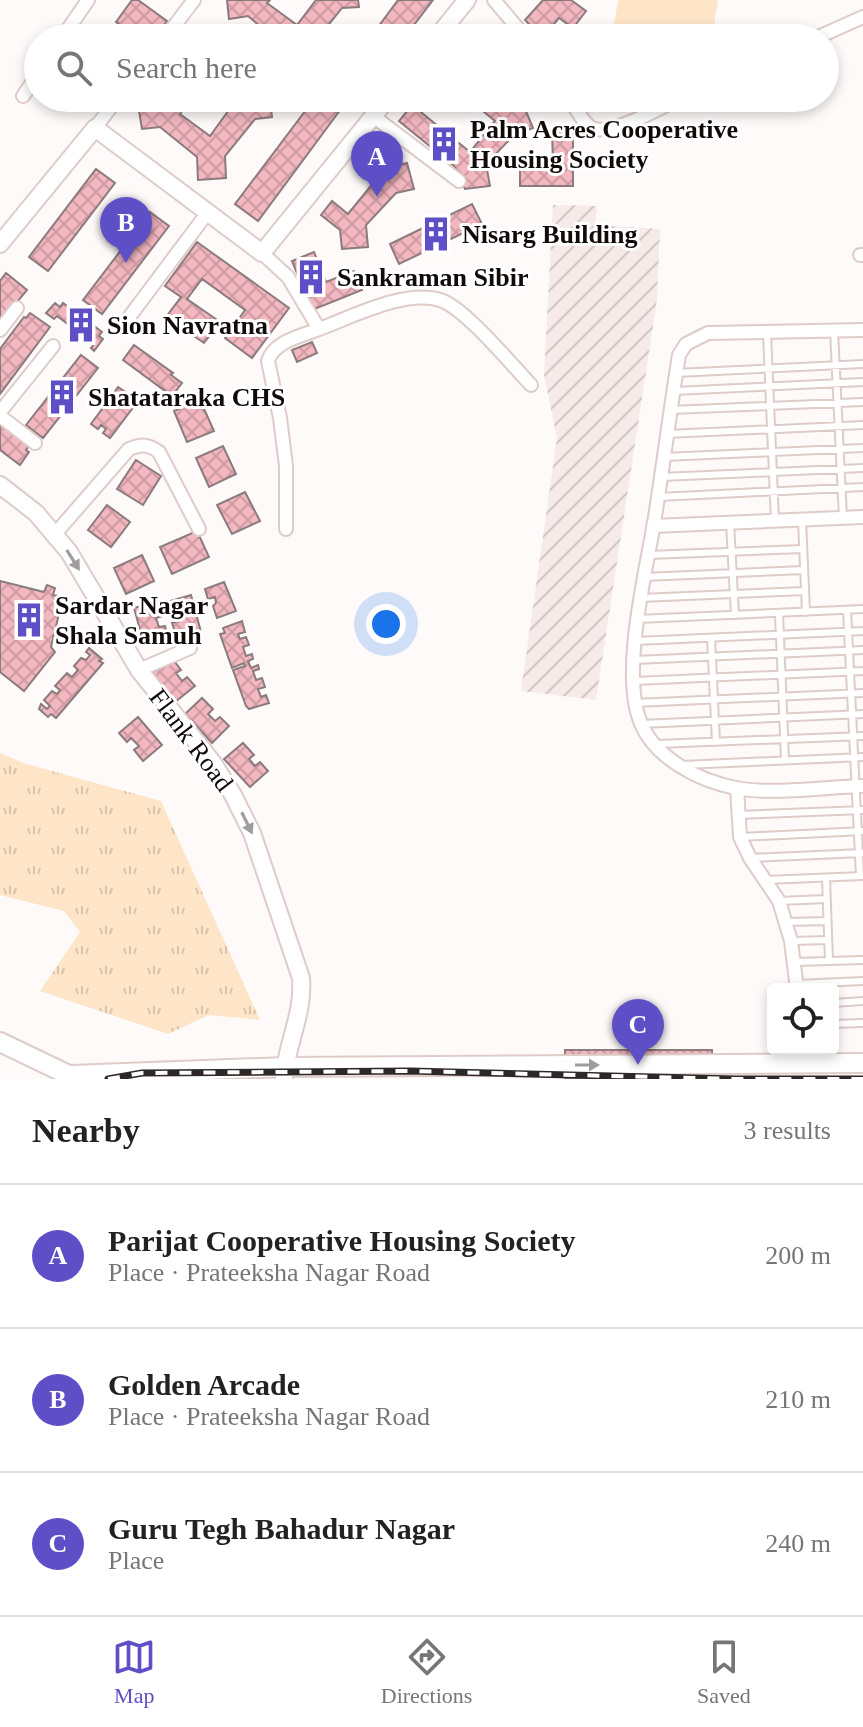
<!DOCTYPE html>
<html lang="en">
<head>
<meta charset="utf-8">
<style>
  :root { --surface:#fff; --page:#f6f6f6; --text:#222; --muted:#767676; --line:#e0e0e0; --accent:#5e4fc7 }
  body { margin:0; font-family:"Times New Roman",serif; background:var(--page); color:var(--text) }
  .controls { position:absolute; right:24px; bottom:24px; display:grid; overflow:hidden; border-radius:8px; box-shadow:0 4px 12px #0003 }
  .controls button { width:72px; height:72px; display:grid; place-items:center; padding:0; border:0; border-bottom:2px solid var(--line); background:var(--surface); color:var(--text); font:40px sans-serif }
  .you { position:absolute; left:386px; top:624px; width:28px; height:28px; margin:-20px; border:6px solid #fff; border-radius:50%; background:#1a73e8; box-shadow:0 0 0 12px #1a73e833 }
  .badge { display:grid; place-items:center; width:52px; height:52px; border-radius:50%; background:var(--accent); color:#fff; font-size:26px; font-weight:700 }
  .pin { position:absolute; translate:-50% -66px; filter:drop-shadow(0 2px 4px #0008) }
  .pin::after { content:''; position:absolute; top:42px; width:28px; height:24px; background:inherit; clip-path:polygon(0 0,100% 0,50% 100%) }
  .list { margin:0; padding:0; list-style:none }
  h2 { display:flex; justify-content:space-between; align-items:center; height:104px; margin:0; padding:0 32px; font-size:34px }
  h2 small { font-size:26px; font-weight:400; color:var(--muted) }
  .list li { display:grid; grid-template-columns:52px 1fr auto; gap:24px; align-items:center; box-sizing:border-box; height:144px; padding:0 32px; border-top:2px solid var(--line) }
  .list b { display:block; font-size:30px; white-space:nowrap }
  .list p { margin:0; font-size:26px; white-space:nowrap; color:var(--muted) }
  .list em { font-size:26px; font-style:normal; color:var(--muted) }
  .icon { flex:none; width:44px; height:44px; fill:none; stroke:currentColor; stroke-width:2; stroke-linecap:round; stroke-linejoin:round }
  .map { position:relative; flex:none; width:863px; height:1079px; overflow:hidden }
  .search { position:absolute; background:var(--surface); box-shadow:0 4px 12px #0003; left:24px; right:24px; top:24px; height:88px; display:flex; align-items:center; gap:20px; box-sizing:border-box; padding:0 28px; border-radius:44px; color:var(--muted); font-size:30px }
  .sheet { height:536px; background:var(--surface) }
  nav { display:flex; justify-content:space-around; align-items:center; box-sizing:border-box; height:112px; border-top:2px solid var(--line); background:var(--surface); font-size:22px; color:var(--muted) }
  nav a { display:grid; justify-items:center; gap:4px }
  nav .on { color:var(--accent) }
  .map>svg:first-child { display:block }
  .industrial { fill:url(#industrial-furrows) }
  .grass { fill:url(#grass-tufts) }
  .park { fill:#fee5c8 }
  .building { fill:url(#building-cross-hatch); stroke:#8c7b7d; stroke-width:2 }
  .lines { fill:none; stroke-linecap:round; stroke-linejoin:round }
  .service-casing { stroke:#deccc9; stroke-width:10 }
  .minor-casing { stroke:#deccc9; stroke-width:16 }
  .tertiary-casing { stroke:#deccc9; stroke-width:20 }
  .secondary-casing { stroke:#deccc9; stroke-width:22 }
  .service { stroke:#fff; stroke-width:6 }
  .minor { stroke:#fff; stroke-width:12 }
  .tertiary { stroke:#fff; stroke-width:16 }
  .secondary { stroke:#fff; stroke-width:18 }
  .rail-casing { stroke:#2d2827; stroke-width:7 }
  .rail { stroke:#fff; stroke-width:4; stroke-dasharray:12; stroke-linecap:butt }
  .oneway { fill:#9f9d9d }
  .labels { text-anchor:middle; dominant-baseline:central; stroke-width:6; stroke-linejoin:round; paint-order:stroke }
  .poi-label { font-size:26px; font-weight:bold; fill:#100a09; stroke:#fff; text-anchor:start }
  .street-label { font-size:26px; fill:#100a09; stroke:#fff }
</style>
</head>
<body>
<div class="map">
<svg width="863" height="1079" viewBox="0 0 863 1079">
  <defs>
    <pattern id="industrial-furrows" width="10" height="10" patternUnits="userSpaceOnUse" patternTransform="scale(2)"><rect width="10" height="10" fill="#f6ebe9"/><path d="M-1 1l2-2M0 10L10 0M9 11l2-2" fill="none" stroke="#d2c8c6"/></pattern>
    <pattern id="grass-tufts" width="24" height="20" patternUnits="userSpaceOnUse" patternTransform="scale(2)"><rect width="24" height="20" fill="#fee5c8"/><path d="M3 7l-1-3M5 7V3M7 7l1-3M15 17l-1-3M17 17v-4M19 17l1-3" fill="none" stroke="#d9c3aa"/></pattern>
    <pattern id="building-cross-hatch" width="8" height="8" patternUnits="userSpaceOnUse" patternTransform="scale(2)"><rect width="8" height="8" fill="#f3b7c0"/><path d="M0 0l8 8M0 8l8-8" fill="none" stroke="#cf9ca4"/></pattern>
  </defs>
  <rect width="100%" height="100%" fill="#fefafa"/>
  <path class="industrial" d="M553,205L597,206L595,225L660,229L657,300L596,700L521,691L557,438L544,375Z"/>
  <path class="grass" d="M0,753L23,763L161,801L260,1020L209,1015L168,1034L40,991L80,932L64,911L0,895Z"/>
  <path class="park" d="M618,0H718L712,38H612Z"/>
  <path class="building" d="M132,0H138L167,21L155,38H139L116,22Z
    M227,0H270L267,3L297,25L316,0H358L359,7L342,8L318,38H274L248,16L229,19Z
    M398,0H433L404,38H370Z
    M543,0H571L586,11L573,28L559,18L543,38L525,20Z
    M165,98H185L189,101L180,114L210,136L231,107L218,98H270L272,117L255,119L225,156L226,178L198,180L197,157L160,127L142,129L138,105L162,101Z
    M315,98H349L258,221L235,204Z
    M467,98H508L513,104H523L533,128L513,136L486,164L490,186L465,189L454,166L399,121L412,105L470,152L495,121Z
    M552,132H573V186H520V162H553Z
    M375,150L395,166L407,163L414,189L396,193L366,225L368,247L342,249L340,230L321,215L332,201L348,214L374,182L359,171Z
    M96,169L115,183L48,271L29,257Z
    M472,204L482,224L399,264L390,244Z
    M150,212L169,226L102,314L83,300Z
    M197,242L289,308L252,358L225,338L245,310L202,279L187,299L220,322L204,343L166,317L181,297L165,286Z
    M314,252L326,282L354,271L362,290L312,310L292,261Z
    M6,273L27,290L0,323V281Z
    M55,303L60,307L63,303L102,332L99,336L103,339L94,351L91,348L94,344L57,316L54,319L46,313Z
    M30,313L50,327L0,394V349L24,317L26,318Z
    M312,342L317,353L297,362L292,350Z
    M134,345L173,373L171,375L182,383L172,396L123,360Z
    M81,355L98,368L43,438L26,425Z
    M118,387L127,393L122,400L126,404L131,397L138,401L110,438L103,433L106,429L101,425L98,429L91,424Z
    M200,400L214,431L187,442L174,411Z
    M0,422L30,444L26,450L29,452L20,465L0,450Z
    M223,446L236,474L209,487L196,458Z
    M136,460L161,476L143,505L117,489Z
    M245,492L260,521L232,534L217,505Z
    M107,505L130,522L111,547L88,530Z
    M197,531L209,557L172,574L160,547Z
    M142,555L154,581L126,594L114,568Z
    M0,581L44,592L47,585L55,588L53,595L63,597L51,647L55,652L24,691L0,672Z
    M224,582L236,611L217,618L213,606L216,603L215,597L208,599L205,589Z
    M191,595L201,632L177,638L172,623L179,621L176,612L170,614L167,602Z
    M158,601L162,616L156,618L159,627L165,626L168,637L144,644L134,608Z
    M242,621L245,632L238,634L240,639L246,637L249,645L243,647L246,656L252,654L253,659L248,661L251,668L258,665L259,669L253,671L256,680L262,678L265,687L258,689L261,697L266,695L269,703L249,709L246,706L233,670L245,666L244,663L232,668L220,634L225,633L223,628Z
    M89,648L102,659L99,661L103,663L56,718L51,714L48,717L39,709L41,704L47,709L50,706L44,700L52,691L57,694L60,690L55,686L67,673L72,677L78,670L74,666L81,658L86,660L90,655L86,652Z
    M171,657L181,670L176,673L182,681L187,677L195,686L175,702L152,673Z
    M202,698L213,709L208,714L215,721L220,717L229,726L212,743L185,714Z
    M138,717L162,745L143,761L134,750L139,746L131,738L127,742L119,733Z
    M243,743L254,755L249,759L255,766L260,762L268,771L250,787L224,759Z
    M565,1050H712V1079H565Z"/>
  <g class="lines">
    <g class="service-casing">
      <path id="service" d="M834,330L843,518
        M767,333L775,521
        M676,373L863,364
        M674,391L863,382
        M671,410L863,402
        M667,434L863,425
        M664,457L863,448
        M661,477L863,468
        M658,497L863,487
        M802,520L806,612
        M730,523L735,615
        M648,555L803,549
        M644,577L804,570
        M640,598L805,591
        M847,610L860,876
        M779,613L785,760
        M637,619L863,609
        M711,638L716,742
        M636,641L863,631
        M635,660L863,650
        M634,681L863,671
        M634,703L863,693
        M641,724L863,714
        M657,744L863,736
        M682,765L863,757
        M738,815L863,810
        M740,837L863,831
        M750,858L862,853
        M826,878L829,961
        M766,880L862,876
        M779,901L826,899
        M786,922L827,921
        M791,941L828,940
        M795,962L863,960
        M797,984L863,981
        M833,1003L863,1001
        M833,1024L863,1023"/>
    </g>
    <g class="minor-casing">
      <path id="minor" d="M494,0L526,38
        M62,38L88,0
        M165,38L194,0
        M816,38L863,17
        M23,96L38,74
        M569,98C575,107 583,123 592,128C610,137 663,106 681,98
        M373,116L459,181
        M95,128L118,98
        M262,253L288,277L319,329C352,317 405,289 440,300C464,307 511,364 531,385
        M860,255H863
        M121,328L208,212
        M0,330L17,308
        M863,330L708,333L686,344L679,355C670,411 663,467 654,523C645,576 621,672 640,721C654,758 699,781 736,788C772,795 825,787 863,786
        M0,412L53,346
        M0,416L35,443
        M653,526L863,517
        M286,529V466L280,418L268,361C274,341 302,336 319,329
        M55,534L129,449C142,444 148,444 159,452L199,529
        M139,670L190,648
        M737,788L740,837L750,858L779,901L791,941L797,989"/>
    </g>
    <g class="tertiary-casing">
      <path id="tertiary" d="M436,38L467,0
        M0,244L95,128L262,253L388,98
        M0,485L36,513L69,552L139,670L213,763L233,795L252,833L301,978C304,1016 286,1043 284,1079"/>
    </g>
    <g class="secondary-casing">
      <path id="secondary" d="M0,1042L77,1079
        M67,1079L71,1075L285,1067L863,1063"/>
    </g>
    <use href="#service" class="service"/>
    <use href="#minor" class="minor"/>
    <use href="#tertiary" class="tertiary"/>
    <use href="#secondary" class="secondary"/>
    <g class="rail-casing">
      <path id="rail" d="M108,1079L142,1073L410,1071L735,1079H863"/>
    </g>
    <use href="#rail" class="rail"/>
  </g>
  <defs><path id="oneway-solid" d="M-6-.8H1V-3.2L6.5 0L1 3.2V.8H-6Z" transform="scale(2)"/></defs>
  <g class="oneway">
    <use href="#oneway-solid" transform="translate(73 560) rotate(58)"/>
    <use href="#oneway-solid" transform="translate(247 823) rotate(64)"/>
    <use href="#oneway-solid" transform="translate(587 1065)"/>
  </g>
  <defs>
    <g id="building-bare" transform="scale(2.76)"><path d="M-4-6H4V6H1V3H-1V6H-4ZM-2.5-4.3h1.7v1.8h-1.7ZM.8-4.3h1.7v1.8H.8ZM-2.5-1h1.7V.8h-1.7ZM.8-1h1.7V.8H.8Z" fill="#5e4fc7" stroke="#fff" stroke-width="2.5" paint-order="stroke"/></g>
  </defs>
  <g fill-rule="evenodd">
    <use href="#building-bare" x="444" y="144"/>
    <use href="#building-bare" x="436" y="234"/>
    <use href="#building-bare" x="311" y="277"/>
    <use href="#building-bare" x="81" y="325"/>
    <use href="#building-bare" x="62" y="397"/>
    <use href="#building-bare" x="29" y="620"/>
  </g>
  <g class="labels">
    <g class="poi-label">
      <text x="470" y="129">Palm Acres Cooperative<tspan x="470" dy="30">Housing Society</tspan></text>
      <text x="462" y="234">Nisarg Building</text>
      <text x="337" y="277">Sankraman Sibir</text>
      <text x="107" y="325">Sion Navratna</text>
      <text x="88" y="397">Shatataraka CHS</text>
      <text x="55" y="605">Sardar Nagar<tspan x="55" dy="30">Shala Samuh</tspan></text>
    </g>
    <g class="street-label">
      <text transform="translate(191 740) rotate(53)">Flank Road</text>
    </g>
  </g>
</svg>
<div class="controls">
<button><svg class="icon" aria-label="locate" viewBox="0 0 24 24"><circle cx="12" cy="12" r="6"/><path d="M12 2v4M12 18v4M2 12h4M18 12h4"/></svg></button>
</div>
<div class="you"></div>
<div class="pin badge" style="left:377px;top:197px">A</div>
<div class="pin badge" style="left:126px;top:263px">B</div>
<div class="pin badge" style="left:638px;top:1065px">C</div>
<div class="search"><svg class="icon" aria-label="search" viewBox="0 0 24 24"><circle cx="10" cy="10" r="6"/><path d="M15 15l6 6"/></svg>Search here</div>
</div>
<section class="sheet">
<h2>Nearby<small>3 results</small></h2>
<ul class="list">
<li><span class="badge">A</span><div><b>Parijat Cooperative Housing Society</b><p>Place · Prateeksha Nagar Road</p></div><em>200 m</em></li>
<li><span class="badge">B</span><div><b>Golden Arcade</b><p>Place · Prateeksha Nagar Road</p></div><em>210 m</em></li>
<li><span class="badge">C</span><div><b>Guru Tegh Bahadur Nagar</b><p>Place</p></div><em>240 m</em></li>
</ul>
</section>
<nav>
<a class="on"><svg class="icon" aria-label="map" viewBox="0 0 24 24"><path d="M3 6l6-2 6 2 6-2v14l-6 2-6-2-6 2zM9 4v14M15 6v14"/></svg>Map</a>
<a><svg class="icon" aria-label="directions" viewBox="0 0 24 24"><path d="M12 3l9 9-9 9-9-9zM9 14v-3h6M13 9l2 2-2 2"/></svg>Directions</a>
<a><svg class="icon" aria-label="saved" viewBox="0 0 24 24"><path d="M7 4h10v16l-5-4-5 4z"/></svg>Saved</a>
</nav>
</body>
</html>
